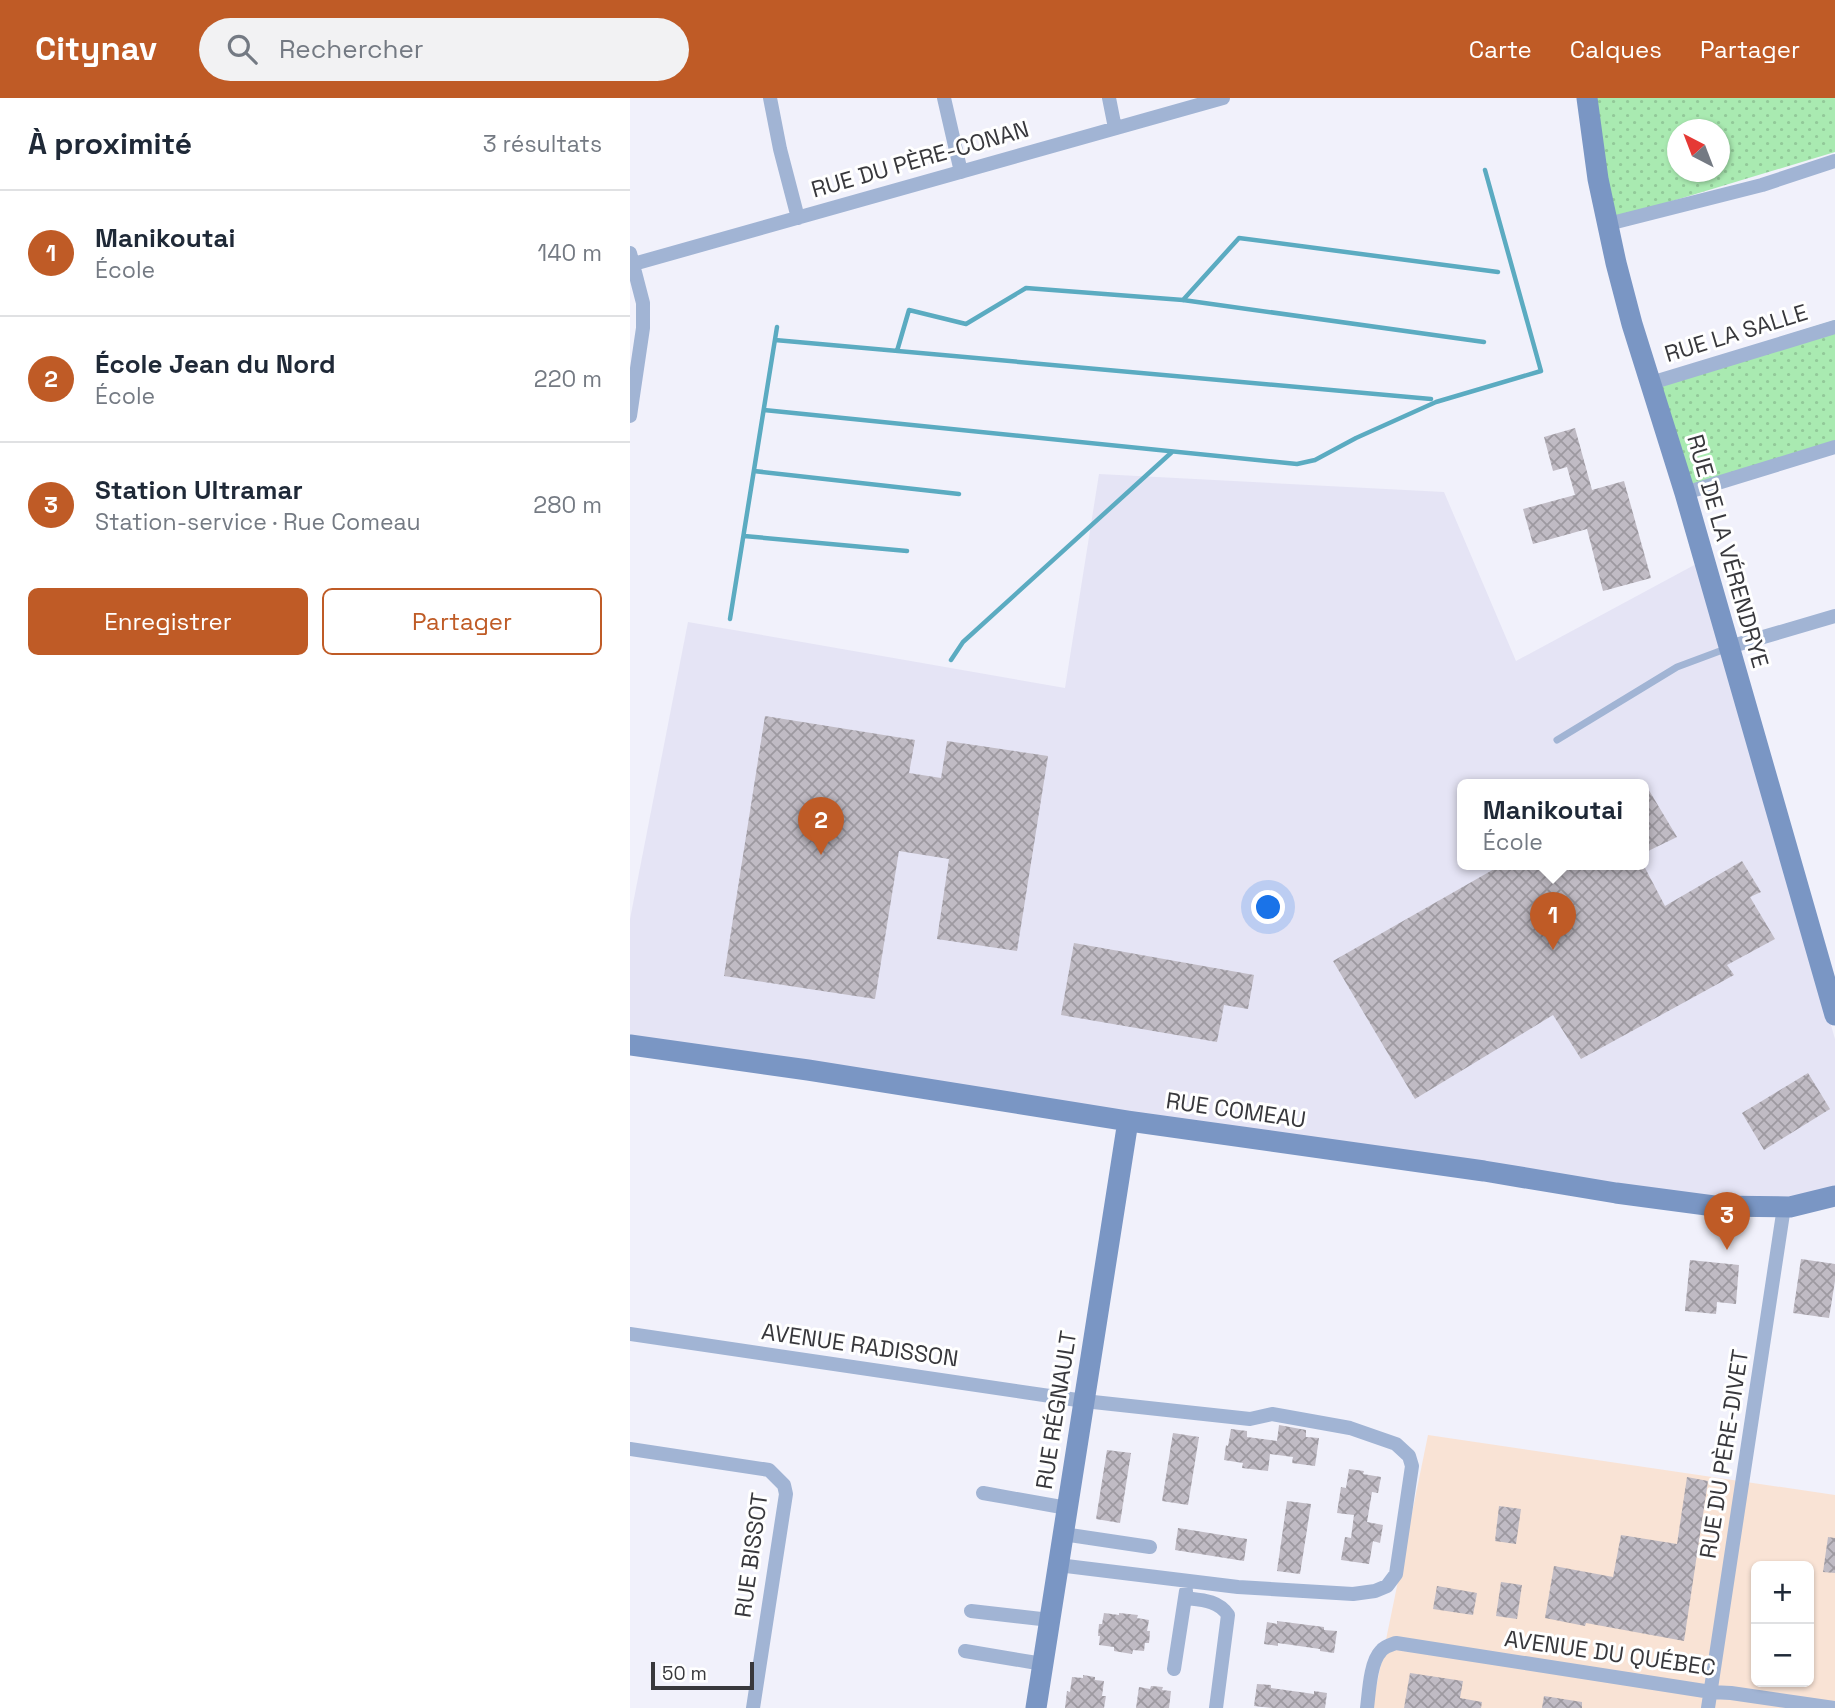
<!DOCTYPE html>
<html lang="fr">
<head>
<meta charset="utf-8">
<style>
  :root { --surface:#fff; --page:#f2f2f3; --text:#1f2937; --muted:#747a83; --line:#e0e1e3; --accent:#bf5b26 }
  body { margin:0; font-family:"Space Grotesk",sans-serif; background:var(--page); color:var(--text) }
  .controls { position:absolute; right:21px; bottom:21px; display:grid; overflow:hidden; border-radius:10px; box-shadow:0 2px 5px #0004 }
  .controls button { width:63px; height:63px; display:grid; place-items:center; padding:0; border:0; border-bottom:2px solid var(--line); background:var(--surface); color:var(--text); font:35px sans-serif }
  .compass { position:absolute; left:1037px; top:21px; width:63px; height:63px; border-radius:50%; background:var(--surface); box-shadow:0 2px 5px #0004; rotate:318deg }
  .scale { position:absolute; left:21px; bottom:18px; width:103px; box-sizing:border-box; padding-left:7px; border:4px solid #38383c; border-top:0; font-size:19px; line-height:24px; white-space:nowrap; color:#38383c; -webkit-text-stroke:5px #fff; paint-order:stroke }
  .you { position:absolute; left:639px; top:810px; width:24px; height:24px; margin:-18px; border:5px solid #fff; border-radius:50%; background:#1a73e8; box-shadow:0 0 0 10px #1a73e833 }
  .badge { display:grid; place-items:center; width:46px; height:46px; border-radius:50%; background:var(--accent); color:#fff; font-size:23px; font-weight:700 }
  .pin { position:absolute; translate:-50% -58px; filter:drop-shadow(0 2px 4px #0008) }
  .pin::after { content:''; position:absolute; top:37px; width:24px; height:21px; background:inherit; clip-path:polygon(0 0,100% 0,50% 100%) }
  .popup { position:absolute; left:827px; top:681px; width:192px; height:91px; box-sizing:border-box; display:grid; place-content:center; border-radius:10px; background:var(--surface); filter:drop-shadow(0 2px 5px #0005); font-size:23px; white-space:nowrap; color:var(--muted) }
  .popup b { font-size:26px; color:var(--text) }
  .popup::after { content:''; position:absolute; left:50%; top:100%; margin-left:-14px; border:14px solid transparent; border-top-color:var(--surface) }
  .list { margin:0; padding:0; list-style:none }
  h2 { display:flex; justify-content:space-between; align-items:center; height:91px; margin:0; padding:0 28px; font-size:30px }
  h2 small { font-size:23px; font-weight:400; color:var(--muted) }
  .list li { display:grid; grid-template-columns:46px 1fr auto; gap:21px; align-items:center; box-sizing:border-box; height:126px; padding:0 28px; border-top:2px solid var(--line) }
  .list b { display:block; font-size:26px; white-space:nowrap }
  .list p { margin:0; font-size:23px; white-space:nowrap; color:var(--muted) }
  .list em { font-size:23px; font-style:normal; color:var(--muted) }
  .actions { display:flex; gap:14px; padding:21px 28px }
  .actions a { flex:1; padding:16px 0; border:2px solid var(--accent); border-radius:10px; text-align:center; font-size:24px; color:var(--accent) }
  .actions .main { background:var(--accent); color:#fff }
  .icon { flex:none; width:38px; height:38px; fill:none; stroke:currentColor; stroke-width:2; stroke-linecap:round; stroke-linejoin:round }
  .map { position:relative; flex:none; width:1205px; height:1610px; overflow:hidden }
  header { display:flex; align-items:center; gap:42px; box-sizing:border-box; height:98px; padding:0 35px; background:var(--accent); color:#fff }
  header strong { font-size:33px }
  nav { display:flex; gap:38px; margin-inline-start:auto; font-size:24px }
  .search { width:490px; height:63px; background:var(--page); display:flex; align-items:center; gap:18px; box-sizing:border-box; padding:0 24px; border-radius:38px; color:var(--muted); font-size:26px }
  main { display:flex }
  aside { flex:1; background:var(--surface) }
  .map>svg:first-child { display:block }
  .commercial { fill:#f9e3d5; fill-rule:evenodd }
  .built { fill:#e5e4f5; fill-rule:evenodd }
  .park { fill:url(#park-dots); fill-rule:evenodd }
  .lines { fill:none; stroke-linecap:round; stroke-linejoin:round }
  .stream { stroke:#5babc1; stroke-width:4.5 }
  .building { fill:url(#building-cross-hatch) }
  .lane { stroke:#a1b4d4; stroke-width:7 }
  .street { stroke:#a1b4d4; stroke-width:14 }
  .secondary { stroke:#7a96c4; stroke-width:21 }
  .labels { text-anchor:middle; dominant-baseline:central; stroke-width:6; stroke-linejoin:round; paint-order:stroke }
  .street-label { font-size:23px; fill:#38383c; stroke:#fff }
</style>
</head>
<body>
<header>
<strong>Citynav</strong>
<div class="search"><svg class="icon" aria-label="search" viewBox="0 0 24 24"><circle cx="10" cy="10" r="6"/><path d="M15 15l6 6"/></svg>Rechercher</div>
<nav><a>Carte</a><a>Calques</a><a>Partager</a></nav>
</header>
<main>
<aside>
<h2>À proximité<small>3 résultats</small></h2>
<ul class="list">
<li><span class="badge">1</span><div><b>Manikoutai</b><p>École</p></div><em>140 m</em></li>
<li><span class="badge">2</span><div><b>École Jean du Nord</b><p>École</p></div><em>220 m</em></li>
<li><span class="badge">3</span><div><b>Station Ultramar</b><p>Station-service · Rue Comeau</p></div><em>280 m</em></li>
</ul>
<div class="actions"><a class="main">Enregistrer</a><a>Partager</a></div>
</aside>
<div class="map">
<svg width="1205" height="1610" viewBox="0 0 1205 1610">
  <defs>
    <pattern id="park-dots" width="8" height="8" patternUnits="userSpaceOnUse" patternTransform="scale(1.75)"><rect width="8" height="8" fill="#a9eab1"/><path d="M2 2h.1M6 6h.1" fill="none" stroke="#92c999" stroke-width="1.8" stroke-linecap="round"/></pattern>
    <pattern id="building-cross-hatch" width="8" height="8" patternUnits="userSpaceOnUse" patternTransform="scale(1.75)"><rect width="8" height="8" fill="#c0bbc4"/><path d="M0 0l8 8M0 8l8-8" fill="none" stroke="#9d99a0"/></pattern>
  </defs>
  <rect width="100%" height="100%" fill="#f1f1fb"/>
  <path class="commercial" d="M798,1337L1205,1397V1610H742ZM1126,1468H1179V1584H1126Z"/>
  <path class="built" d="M469,376L814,394L886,563L1068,465L1205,941V1088L1156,1100H1082L0,942V821L58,524L435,590ZM832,686H1014V766H832Z"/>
  <path class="park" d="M953,0H1205V54L973,124ZM1048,32H1090V74H1048Z
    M1205,222V343L1054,391L1020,280Z"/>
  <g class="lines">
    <path class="stream" d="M553,202L609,140L868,174
      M145,242L801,301
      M267,253L279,212L336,226L396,190L553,202L854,244
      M134,312L667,366L685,362L726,340L806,304L911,273L855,72
      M124,373L329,396
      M114,438L277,453
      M100,521L147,229
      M321,562L333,544L542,354"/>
  </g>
  <path class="building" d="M945,330L962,392L994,383L1021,480L973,493L957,431L903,446L893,411L945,397L937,369L923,373L914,339Z
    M135,618L285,642L279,675L311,680L317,643L418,658L387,853L307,841L319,761L269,753L245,901L94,878Z
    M1014,684L1047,739L1014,755Z
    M1112,763L1131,794L1120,799L1145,841L1097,867L1104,877L951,961L923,917L785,1001L703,863L873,766H1013L1035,808Z
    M444,845L624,877L618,911L594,907L587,944L431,917Z
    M1178,975L1200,1011L1134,1052L1112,1015Z
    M1171,1161L1205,1166V1183L1199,1220L1163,1215Z
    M1060,1162L1109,1167L1106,1206L1087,1204L1086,1216L1055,1213Z
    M649,1327L676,1332V1339L689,1340L685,1368L662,1365L663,1359L640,1356L638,1373L612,1370L613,1365L594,1362L596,1347L598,1348L601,1331L617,1333V1339L647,1343Z
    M543,1335L569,1339L558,1407L532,1403Z
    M477,1352L501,1355L490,1425L466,1421Z
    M719,1371L734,1373L733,1376L751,1379L748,1395L742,1394L737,1424L753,1427L750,1445L743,1443L739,1466L711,1462L715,1439L721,1440L724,1417L707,1415L711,1389L716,1390Z
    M1057,1379L1078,1383L1054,1543L956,1525L955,1528L915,1520L924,1468L983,1479L991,1437L1047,1446Z
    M657,1403L681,1406L670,1476L647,1473Z
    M869,1408L891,1411L886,1446L865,1443Z
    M548,1430L617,1441L614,1463L545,1452Z
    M1198,1439L1205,1440V1475L1193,1474Z
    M871,1484L892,1487L887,1521L866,1518Z
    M807,1488L847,1495L843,1517L803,1511Z
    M474,1515L489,1517V1515L508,1517L507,1520L519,1522L517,1533H520L519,1545H515L514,1553L503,1552L502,1556L484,1553V1549L469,1547L470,1538H468L469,1526H472Z
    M647,1523L694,1529V1532L707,1533L704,1555L690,1553V1551L648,1545V1548L634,1546L637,1524L647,1526Z
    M780,1575L833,1583L830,1600L852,1604L851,1610H774Z
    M453,1577L465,1579V1582L474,1583L472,1598H476L474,1610H435L437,1593L440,1594L442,1579L453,1580Z
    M627,1586L641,1587V1590L684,1596V1593L697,1595L695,1610H642L624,1608Z
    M521,1588L533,1589L532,1592L541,1593L539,1610H506L509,1589L520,1591Z
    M914,1598L952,1604V1610H912Z"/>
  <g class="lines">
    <path class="lane" d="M927,642L1047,569L1098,550"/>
    <path class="street" d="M140,0L150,51L168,120
      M314,0L331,74
      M479,0L485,30
      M978,126L1132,87L1205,63
      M0,155L13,205V230L0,318
      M0,167L593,0
      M1021,285L1205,229
      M1055,395L1205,349
      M1099,549L1205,518
      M0,1236L454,1303L620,1321L642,1316L720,1330L766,1346L779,1358L782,1368L766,1476L757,1488L745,1493L723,1496L608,1489L428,1467
      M0,1351L139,1372L154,1387L156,1396L123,1610
      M353,1395L437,1410
      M433,1436L520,1449
      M555,1500C571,1502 588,1502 598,1517L586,1610
      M341,1513L420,1522
      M335,1553L413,1566
      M544,1571L556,1493
      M737,1610C739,1595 740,1564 751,1553C755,1548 760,1547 766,1545L1081,1594L1101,1595L1204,1610
      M1078,1610L1154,1109"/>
    <path class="secondary" d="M957,0L968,81L986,165L1002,226L1055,395L1205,917
      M0,947L178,972L498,1023L854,1073L986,1095L1084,1108L1160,1109L1205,1098
      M406,1610L498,1023"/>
  </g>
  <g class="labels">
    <g class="street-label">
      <text transform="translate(290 61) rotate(-16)">RUE DU PÈRE-CONAN</text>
      <text transform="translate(1106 235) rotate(-17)">RUE LA SALLE</text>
      <text transform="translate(1098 453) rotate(74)">RUE DE LA VÉRENDRYE</text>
      <text transform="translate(606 1012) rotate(8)">RUE COMEAU</text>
      <text transform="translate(230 1247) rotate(8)">AVENUE RADISSON</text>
      <text transform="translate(426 1312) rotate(-81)">RUE RÉGNAULT</text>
      <text transform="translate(1094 1356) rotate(-81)">RUE DU PÈRE-DIVET</text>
      <text transform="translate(121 1457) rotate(-82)">RUE BISSOT</text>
      <text transform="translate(980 1555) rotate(8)">AVENUE DU QUÉBEC</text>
    </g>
  </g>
</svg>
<div class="controls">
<button>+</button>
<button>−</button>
</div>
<svg class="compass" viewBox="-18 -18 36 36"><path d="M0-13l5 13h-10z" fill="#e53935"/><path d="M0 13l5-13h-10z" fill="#747a83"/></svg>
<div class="scale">50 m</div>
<div class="you"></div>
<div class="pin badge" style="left:923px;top:852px">1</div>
<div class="popup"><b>Manikoutai</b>École</div>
<div class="pin badge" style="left:191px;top:757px">2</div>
<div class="pin badge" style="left:1097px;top:1152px">3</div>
</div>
</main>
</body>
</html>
